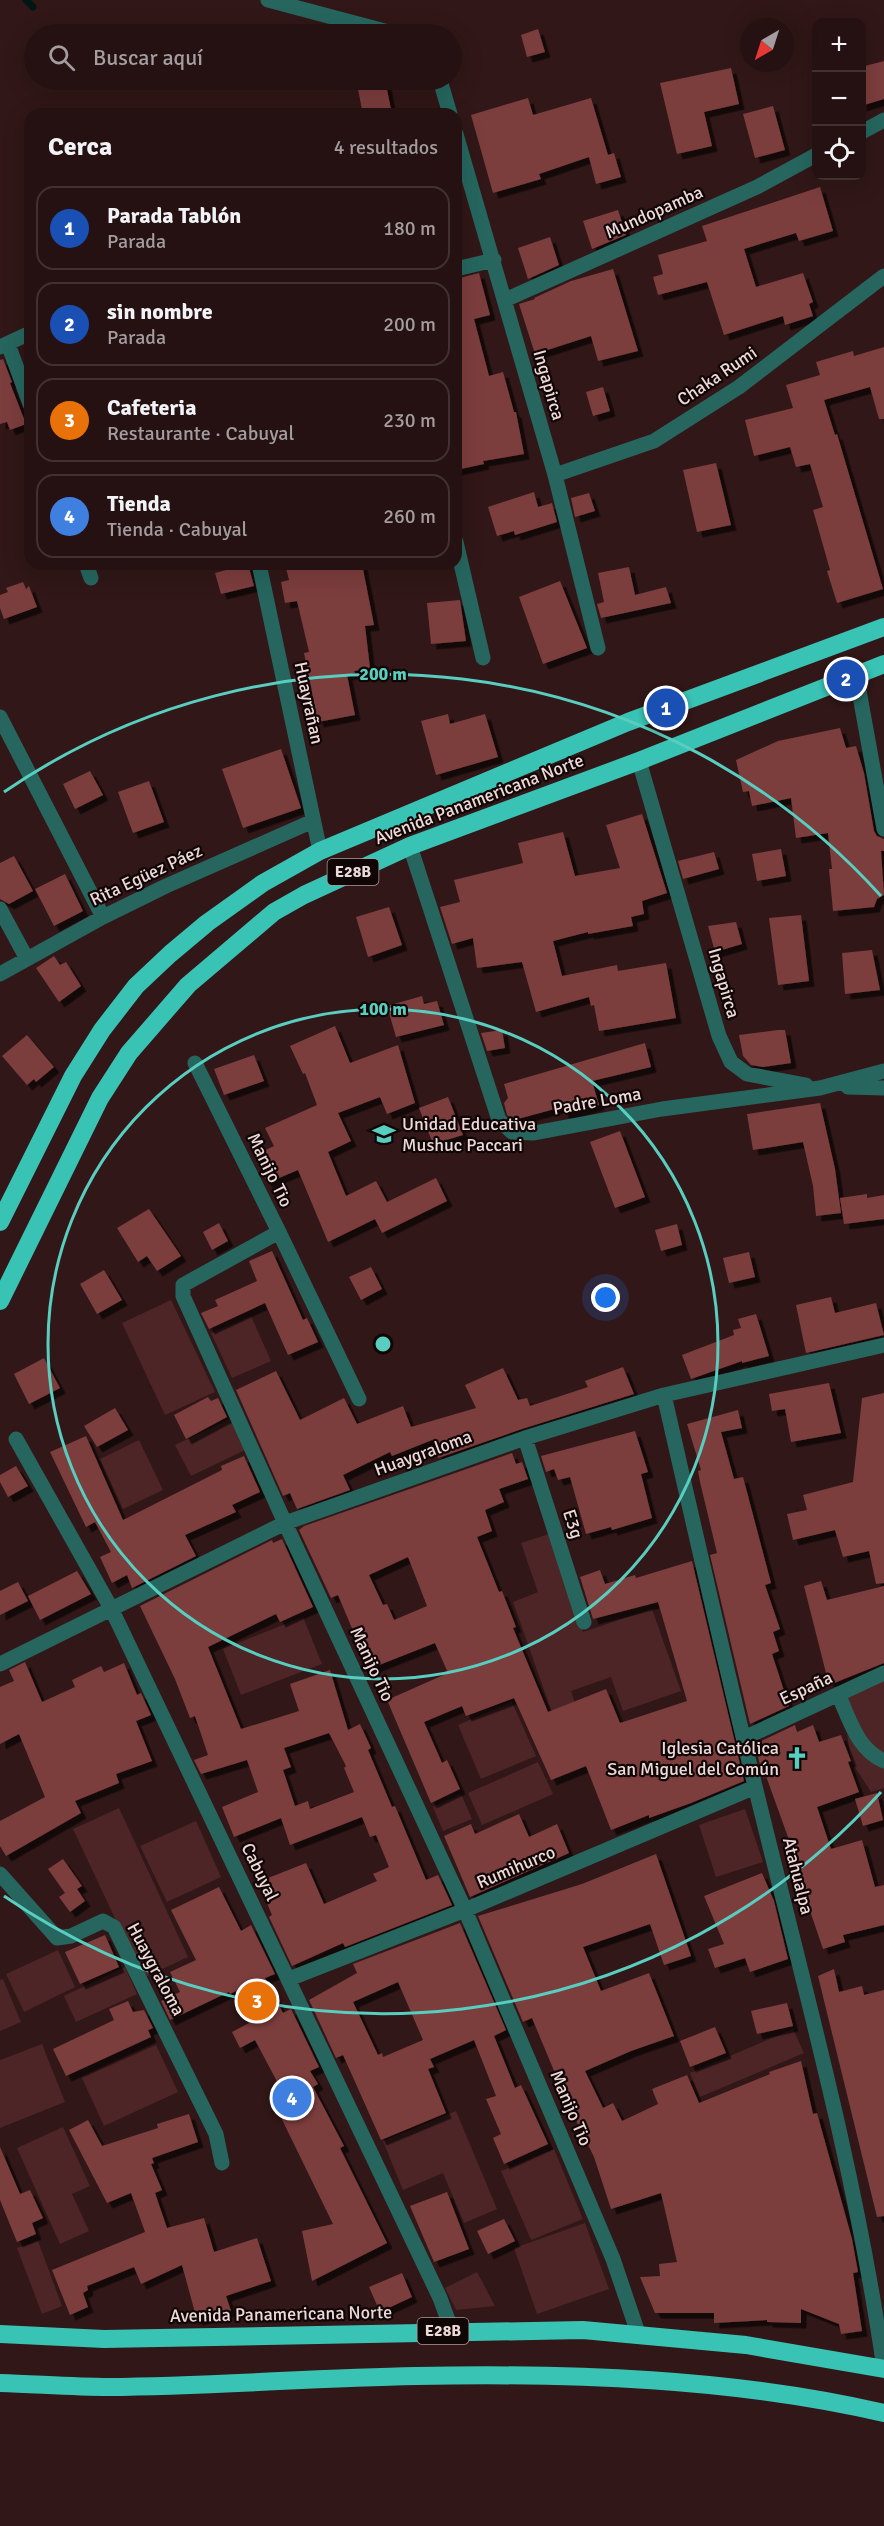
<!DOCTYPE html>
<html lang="es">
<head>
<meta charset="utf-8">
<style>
  :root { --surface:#251111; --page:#311f1f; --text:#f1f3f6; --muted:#a39d9f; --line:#423131; --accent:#0f766e }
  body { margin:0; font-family:Signika,sans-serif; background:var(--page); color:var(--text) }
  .controls { position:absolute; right:18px; top:18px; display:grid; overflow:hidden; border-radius:12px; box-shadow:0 6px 24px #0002 }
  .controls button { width:54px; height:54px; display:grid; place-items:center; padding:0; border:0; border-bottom:2px solid var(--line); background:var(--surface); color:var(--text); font:30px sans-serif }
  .compass { position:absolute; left:740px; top:18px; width:54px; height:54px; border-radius:50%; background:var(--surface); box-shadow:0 6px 24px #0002; rotate:219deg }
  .you { position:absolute; left:606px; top:1298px; width:21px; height:21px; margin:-15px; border:4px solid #fff; border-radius:50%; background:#1a73e8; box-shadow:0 0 0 9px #1a73e833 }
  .badge { display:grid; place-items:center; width:39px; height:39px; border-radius:50%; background:var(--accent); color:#fff; font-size:20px; font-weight:700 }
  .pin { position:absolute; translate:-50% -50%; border:3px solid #fff; box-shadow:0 2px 6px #0006 }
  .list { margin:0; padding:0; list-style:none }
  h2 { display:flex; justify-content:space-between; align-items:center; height:78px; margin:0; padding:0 24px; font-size:26px }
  h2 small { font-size:20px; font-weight:400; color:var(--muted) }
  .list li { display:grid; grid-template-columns:39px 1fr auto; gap:18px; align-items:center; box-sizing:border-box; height:84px; margin:0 12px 12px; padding:0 12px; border:2px solid var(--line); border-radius:18px }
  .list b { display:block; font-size:22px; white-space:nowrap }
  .list p { margin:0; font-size:20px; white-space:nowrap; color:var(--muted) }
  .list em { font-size:20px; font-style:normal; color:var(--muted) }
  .icon { flex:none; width:33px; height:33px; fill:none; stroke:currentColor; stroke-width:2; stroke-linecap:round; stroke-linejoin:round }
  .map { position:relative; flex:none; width:884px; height:2526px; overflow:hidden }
  .search { position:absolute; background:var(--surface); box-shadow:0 6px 24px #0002; left:24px; top:24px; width:438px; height:66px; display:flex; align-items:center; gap:15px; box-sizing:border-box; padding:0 21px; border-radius:33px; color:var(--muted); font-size:22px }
  .panel { position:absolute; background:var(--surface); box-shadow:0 6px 24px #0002; left:24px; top:108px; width:438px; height:462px; border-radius:18px }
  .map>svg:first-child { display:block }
  .green { fill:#4d2526 }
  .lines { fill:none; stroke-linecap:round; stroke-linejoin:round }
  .stream { stroke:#001614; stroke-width:7 }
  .building { fill:#7b3d3e; fill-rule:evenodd; filter:url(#shadow) }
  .minor { stroke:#26665f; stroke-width:15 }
  .highway { stroke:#39c3b5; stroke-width:18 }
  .ring { fill:none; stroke:#58cec0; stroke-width:3 }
  .labels { text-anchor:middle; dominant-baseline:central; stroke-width:4.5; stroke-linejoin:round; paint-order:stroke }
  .shield { fill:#110606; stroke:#ab9a99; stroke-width:1.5 }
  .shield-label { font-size:16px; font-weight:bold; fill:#edd9d8 }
  .street-label { font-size:18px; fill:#edd9d8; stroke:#110606 }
  .poi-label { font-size:18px; fill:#edd9d8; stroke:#110606; text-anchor:start }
  .centre { fill:#58cec0; stroke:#110606; stroke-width:3 }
  .ring-label { font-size:18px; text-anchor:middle; font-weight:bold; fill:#58cec0; stroke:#110606; stroke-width:4.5; stroke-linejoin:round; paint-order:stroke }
</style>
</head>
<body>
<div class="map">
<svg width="884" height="2526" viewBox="0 0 884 2526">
  <defs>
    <filter id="shadow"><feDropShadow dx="5.5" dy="5.5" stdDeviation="0" flood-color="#0009"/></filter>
  </defs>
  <rect width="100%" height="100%" fill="#311717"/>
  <path class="green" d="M171,1300L215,1392L165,1415L122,1323Z
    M251,1316L271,1361L232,1378L211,1333Z
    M230,1419L245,1450L191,1476L175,1445Z
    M139,1440L163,1490L123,1509L100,1459Z
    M549,1534L583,1632L652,1609L681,1691L623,1711L611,1677L571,1691L584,1730L561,1738L513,1602L538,1592L521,1543Z
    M303,1617L322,1664L241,1695L223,1649Z
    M884,1680V1788L871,1792L851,1761L842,1699Z
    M512,1702L536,1756L481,1779L458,1725Z
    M538,1762L553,1794L482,1825L468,1793Z
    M461,1794L472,1819L443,1831L433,1807Z
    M119,1808L188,1957L143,1978L73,1829Z
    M745,1809L763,1862L716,1877L699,1825Z
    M196,1821L221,1877L167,1902L140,1846Z
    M58,1950L75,1987L24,2012L6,1974Z
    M125,1967L137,1994L76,2022L64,1996Z
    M3,1979L21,2022L0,2031V1980Z
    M793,2029L804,2053L700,2097L690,2073Z
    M42,2044L65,2102L0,2128V2060Z
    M156,2045L178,2092L104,2126L82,2078Z
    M456,2111L497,2209L464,2223L443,2173L403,2190L383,2141Z
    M63,2127L90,2186L72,2194L89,2231L60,2244L17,2148Z
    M554,2149L583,2219L531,2240L501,2171Z
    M585,2223L609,2289L537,2314L514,2248Z
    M38,2241L62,2306L42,2314L17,2248Z
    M477,2272L495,2306L456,2310L445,2288Z"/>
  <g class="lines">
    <path class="stream" d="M26,0L33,7"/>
  </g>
  <path class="building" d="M538,29L545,52L527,57L521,35Z
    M884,61V99L861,106V67Z
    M731,68L739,104L704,112L712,146L677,154L660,83Z
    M356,80H385L392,114H363Z
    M528,98L533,115L591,98L608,155L614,153L621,177L596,184L589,157L539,174L541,179L493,193L471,115Z
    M773,106L785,150L755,158L743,114Z
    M820,187L833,231L799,241L796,233L744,249L756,287L803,273L813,302L809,304L813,316L785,325L783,316L724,335L707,282L658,295L653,277L663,274L658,255L707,241L702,226Z
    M618,210L626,235L592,249L583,221Z
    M550,237L559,265L528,279L518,248Z
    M613,269L638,351L598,361L591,336L535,354L519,304L535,299L534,298L571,281Z
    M479,273L490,315L474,319L489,376L503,372L514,412H516L524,454L483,461L484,464L456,470V279Z
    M884,347V419H879L870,387L824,400L835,435L837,434L883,589L837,603L827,571L830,570L813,510L823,507L810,464L796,467L790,447L754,456L745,420L793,408L786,385L820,375L816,362L853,351L854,356Z
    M3,359L12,382L10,383L26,424L10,430L7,422L0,424V360Z
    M603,387L610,411L593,416L586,392Z
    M716,463L731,525L697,532L683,470Z
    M534,492L538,507L552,503L557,522L515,535L514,531L497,536L488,507Z
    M589,493L595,511L575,517L571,498Z
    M248,564L254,586L221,594L215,573Z
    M285,564H362L374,625L365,626L370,668L354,671L355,673L347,675L355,715L318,722L304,653L309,652L297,601L285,603L281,582L289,580Z
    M629,567L635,595L666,587L671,603L601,618L597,604L604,602L598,573Z
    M560,581L587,648L543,664L519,597Z
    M23,582L26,589L29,586L37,607L4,619L0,608V595L8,592L6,588Z
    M460,600L466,641L431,644L427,603Z
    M448,714L450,724L485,714L498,757L436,775L421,721Z
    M840,728L846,748L856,746L864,773L874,831L877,836L884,839V851H881L884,895L877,899L874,907L833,911L829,869H832L828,833L796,838L791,798L752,806L749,791L743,792L736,760L778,741Z
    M281,749L301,808L243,828L222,769Z
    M90,771L103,795L75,809L63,784Z
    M149,781L164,822L133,833L118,792Z
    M642,814L667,893L642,901L644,914L631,917L633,926L588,934V932L553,941L562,976L617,965L618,971L666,963L676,1018L599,1031L594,1005L591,1006L589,997L536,1012L522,962L477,968L473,938L452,944L440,907L460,902L454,880L523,863L518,843L563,832L575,876L620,868L606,825Z
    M781,849L786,876L757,881L752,854Z
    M714,852L719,869L683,879L678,861Z
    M14,856L33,891L9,904L0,899V863Z
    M65,874L83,911L54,926L35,889Z
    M389,907L402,945L368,957L356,917Z
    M801,915L809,981L778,985L769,918Z
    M736,922L742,944L715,952L708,926Z
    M872,950L880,990L845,994L842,953Z
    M54,956L60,965L66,962L81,986L59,1002L36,968Z
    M422,996L424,1004L437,1001L444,1025L396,1037L387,1006Z
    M335,1026L350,1063L398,1045L415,1103L387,1114L380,1097L338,1113L351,1141L328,1152L346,1196L376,1181L387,1202L436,1178L447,1201L382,1233L375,1219L328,1242L298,1170L267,1183L255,1155L274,1146L265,1128L317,1105L305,1073L303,1074L290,1046Z
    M502,1030L505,1048L487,1051L481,1033Z
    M778,1030H785L791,1063L763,1067L751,1065L743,1056L739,1035Z
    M27,1035L54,1067L36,1082L34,1079L27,1085L2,1056Z
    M645,1043L651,1067L592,1081L599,1105L564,1115L562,1107L514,1120L507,1115L504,1103L508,1098L504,1084Z
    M254,1055L264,1081L224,1095L214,1069Z
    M448,1097L463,1135L433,1144L419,1108Z
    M820,1103L835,1169L841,1213L816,1216L813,1186L803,1142L753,1150L747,1114Z
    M620,1131L645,1197L615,1208L590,1142Z
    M867,1194V1198L884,1195V1219L844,1224L840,1198Z
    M149,1209L181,1256L157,1271L147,1256L138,1262L117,1228Z
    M219,1223L228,1241L212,1250L203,1232Z
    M677,1224L682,1245L661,1251L655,1230Z
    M272,1251L303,1320L307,1318L318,1342L288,1355L265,1303L209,1329L201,1313L218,1306L215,1300L257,1281L249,1261Z
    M749,1252L755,1277L729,1283L723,1258Z
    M371,1267L382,1289L361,1300L349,1277Z
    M104,1270L122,1300L97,1314L80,1284Z
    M831,1297L835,1313L876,1303L884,1335L806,1353L796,1305Z
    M756,1314L769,1356L742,1363V1361L691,1379L682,1355L734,1335L733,1330L741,1328L738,1319Z
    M44,1358L60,1388L29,1404L14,1374Z
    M623,1367L634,1394L522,1429L438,1458L432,1440L392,1456L390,1452L343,1475L350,1490L297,1509L290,1493L283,1496L236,1390L276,1371L300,1420L344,1398L357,1424L403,1406L411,1427L476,1408L465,1385L503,1368L518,1400L527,1398L530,1406L588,1387L585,1381Z
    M829,1383L841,1433L791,1442L785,1409L772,1411L769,1394Z
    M884,1393V1583L876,1584L869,1551L843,1557L835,1530L793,1540L787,1514L807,1510L803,1495L853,1482L862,1398Z
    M208,1397L211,1401L218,1398L227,1417L186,1439L174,1415Z
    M115,1408L128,1430L97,1447L84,1426Z
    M738,1410L742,1428L721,1432L734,1479L743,1477L771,1583L765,1585L780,1629L773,1632L779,1651L772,1654L789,1706L750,1724L710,1555L717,1553L700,1482L698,1471L701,1470L687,1424Z
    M635,1431L648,1472L641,1474L652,1518L612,1530L611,1527L586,1534L570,1477L558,1480L554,1469L546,1472L541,1456Z
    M86,1436L123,1520L222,1470L221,1466L244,1456L260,1492L232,1505L236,1512L185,1535L196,1556L132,1588L127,1575L112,1583L100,1557L111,1552L95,1522L86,1527L50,1452Z
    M512,1453L516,1464L522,1462L528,1479L499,1489L504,1502L485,1510L492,1531L477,1537L499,1592L502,1591L516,1627L513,1628L548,1712L606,1689L620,1723L687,1701L658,1602L593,1619L580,1577L600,1570L605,1584L635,1575L636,1578L692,1561L744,1781L691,1803L649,1818V1815L611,1830L586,1766L551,1780L514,1698L466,1716L462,1706L424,1722L442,1763L447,1760L460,1789L431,1803L387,1700L448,1673L435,1643L369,1669L338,1595L331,1598L299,1530L304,1526ZM408,1557L427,1606L394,1620L387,1604L383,1605L369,1575Z
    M16,1466L28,1486L8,1497L0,1482V1475Z
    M282,1539L313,1607L280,1622L276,1614L208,1647L241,1729L299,1711L290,1684L330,1670L348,1730L360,1724L371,1748L368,1750L392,1807L395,1806L426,1880L438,1875L452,1905L345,1947L343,1943L292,1966L269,1917L272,1915L258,1882L306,1863L324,1904L377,1881L373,1874L389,1867L376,1835L370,1837L362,1817L290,1845L281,1818L234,1837L222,1807L258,1792L247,1760L201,1774L194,1760L208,1755L195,1716L190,1718L175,1679L140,1606L272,1540L273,1543ZM329,1733L346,1766L344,1768L354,1792L310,1809L308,1801L295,1806L283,1770L291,1767L284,1748Z
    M77,1571L91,1594L40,1620L28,1596Z
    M821,1581L827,1600L884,1586V1663L829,1685L804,1586Z
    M18,1582L28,1601L0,1615V1591Z
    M25,1662L42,1702L75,1687L72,1680L101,1666L104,1672L124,1663L137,1695L141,1693L151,1715L136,1721L152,1761L116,1774L119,1783L75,1801L81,1813L6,1856L0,1846V1821L45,1797L19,1734L0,1744V1687L14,1681L9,1670Z
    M795,1725L797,1732L813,1725L819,1742L841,1735L851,1761L848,1762L859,1792L817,1807L831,1849L862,1840L875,1887L884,1885V1925L843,1935L845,1942L823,1949L790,1852L793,1851L766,1776L763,1778L755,1744Z
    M877,1793L883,1820L863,1826L855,1799Z
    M519,1814L529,1837L557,1824L569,1853L470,1897L444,1836L471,1824L475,1834Z
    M656,1854L691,1956L664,1965L650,1924L583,1947L601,1991L649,1973L674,2036L631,2051L585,2071L603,2108L613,2103L622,2121L658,2104L652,2089L687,2075L699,2103L770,2074L769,2072L801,2061L813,2114L817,2113L852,2239L858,2272L853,2273L862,2331L841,2334L839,2324L801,2309V2323L767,2322V2320L714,2323V2313H655L640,2277L660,2276L659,2264L677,2262L661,2193L611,2209L594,2157L567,2102L532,2018L523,2022L478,1916L582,1884Z
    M63,1859L82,1886L77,1889L85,1901L70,1912L59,1897L65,1893L48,1869Z
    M762,1873L774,1901L788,1959L750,1972L745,1958L715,1968L708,1949L724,1944L704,1896Z
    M219,1887L241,1931L251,1925L275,1974L265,1978L283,2013L291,2009L319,2067L310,2071L318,2084L313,2087L344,2146L340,2148L387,2243L312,2281L302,2231L333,2224L270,2095L281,2089L255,2040L240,2048L232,2032L251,2022L236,1991L230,1994L229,1992L170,2020L161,2001L180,1992L170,1972L196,1960L171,1910Z
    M460,1923L506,2030L494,2036L515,2088L521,2085L548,2144L504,2164L493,2138L501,2134L486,2099L496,2096L474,2040L430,2059L434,2067L428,2069L446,2113L381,2140L343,2055L336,2058L309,2000L357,1973L353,1964ZM398,1982L423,2040L383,2057L382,2053L378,2055L353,2002Z
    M105,1935L119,1967L80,1984L65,1952Z
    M834,1969L839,1992L862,1986L864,1995L884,1990V2216L877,2217L818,1976Z
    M128,2001L133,2012L144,2010L153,2028L148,2030L151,2037L66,2076L53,2049L114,2020L109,2009Z
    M787,2003L793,2026L757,2034L751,2011Z
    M715,2027L726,2053L690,2067L680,2041Z
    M189,2114L198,2142L152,2158L154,2163L151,2164L162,2190L155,2193L167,2228L204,2218L214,2252L257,2238L271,2281L226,2296L231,2311L197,2320L182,2265L141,2284L134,2267L87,2286L88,2290L83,2293L88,2307L70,2315L52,2270L145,2232L131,2193L107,2203L69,2130L88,2120L102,2146L158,2128L157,2124Z
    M0,2147L20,2194L30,2190L43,2218L32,2223L36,2234L17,2242L0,2200Z
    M447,2192L469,2249L434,2262L410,2206Z
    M504,2219L515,2241L488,2254L477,2231Z
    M402,2273L412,2297L380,2312L369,2287Z"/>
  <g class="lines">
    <path class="minor" d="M268,0L396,34
      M440,80L450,114
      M862,132L884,120
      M456,134L555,475L598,648
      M456,269L494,260
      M505,300L757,187L816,155
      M8,344L30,404
      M0,347L30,333
      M555,475L654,441L739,387L884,276
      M456,542L483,658
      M86,564L91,578
      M259,564L320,851
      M856,674L884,829
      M0,717L103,917
      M639,761L719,1036L731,1062L747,1074L806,1085
      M410,846L499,1120L512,1132L534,1133L662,1109L820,1088L884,1071
      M0,909L27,959
      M0,974L103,917L166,886L313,821
      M195,1063L279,1232L183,1285V1296L285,1523L465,1910L613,2259L639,2336
      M848,1087L884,1088
      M279,1232L359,1399
      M664,1395C694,1526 723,1656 755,1786C802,1979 856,2172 884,2369
      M525,1438L584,1622
      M16,1439L111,1608L440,2298L452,2331
      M0,1664L285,1523L525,1438L664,1395L884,1345
      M838,1694C850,1720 857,1749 884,1761
      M744,1738L884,1673
      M0,1874L57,1938L71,1936L103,1921L114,1927L216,2134L222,2163
      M289,1979L465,1910L755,1787"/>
    <path class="highway" d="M0,1222L73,1076L102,1030L136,986L170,954L207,923L263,883L320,851L628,722L884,627
      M0,1301L100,1098L129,1053L188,985L274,912L304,895L410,846L639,761L884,664
      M0,2334L104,2339L583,2330L746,2345L884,2369
      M0,2383C36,2384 72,2387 109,2387C211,2386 313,2378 416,2376C572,2373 732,2378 884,2413"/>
  </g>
  <g class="ring">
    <circle cx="383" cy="1344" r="335"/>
    <path d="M881 1792A670 670 0 0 1 4 1896M4 792A670 670 0 0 1 881 896"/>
  </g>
  <defs>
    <g id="university-bare" transform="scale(1.8)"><path d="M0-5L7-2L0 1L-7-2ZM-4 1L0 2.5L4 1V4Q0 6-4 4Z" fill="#58cec0" stroke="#110606" stroke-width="2.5" paint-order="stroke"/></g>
    <g id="church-bare" transform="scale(1.8)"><path d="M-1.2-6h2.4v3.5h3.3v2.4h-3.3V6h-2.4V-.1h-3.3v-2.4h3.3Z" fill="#58cec0" stroke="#110606" stroke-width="2.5" paint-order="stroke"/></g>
  </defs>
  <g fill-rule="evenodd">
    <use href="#university-bare" x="384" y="1134"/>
    <use href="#church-bare" x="797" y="1758"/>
  </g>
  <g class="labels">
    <g class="shield">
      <rect x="327.5" y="859" width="51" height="26" rx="4.5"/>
      <rect x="417.5" y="2318" width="51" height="26" rx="4.5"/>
    </g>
    <g class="shield-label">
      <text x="353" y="872">E28B</text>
      <text x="443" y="2331">E28B</text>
    </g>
    <g class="street-label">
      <text transform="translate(654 212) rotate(-24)">Mundopamba</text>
      <text transform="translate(717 376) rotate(-34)">Chaka Rumi</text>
      <text transform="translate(549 385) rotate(74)">Ingapirca</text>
      <text transform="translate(309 703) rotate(78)">Huayrañan</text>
      <text transform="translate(479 799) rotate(-21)">Avenida Panamericana Norte</text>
      <text transform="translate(146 875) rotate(-25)">Rita Egüez Páez</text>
      <text transform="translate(724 983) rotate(74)">Ingapirca</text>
      <text transform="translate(597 1101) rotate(-10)">Padre Loma</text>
      <text transform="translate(270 1170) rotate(64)">Manijo Tio</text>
      <text transform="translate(423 1453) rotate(-20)">Huaygraloma</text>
      <text transform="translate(573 1524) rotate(72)">E3g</text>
      <text transform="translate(372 1664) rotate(65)">Manijo Tio</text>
      <text transform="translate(806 1688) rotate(-25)">España</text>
      <text transform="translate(516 1867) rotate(-23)">Rumihurco</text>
      <text transform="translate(260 1872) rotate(64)">Cabuyal</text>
      <text transform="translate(798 1876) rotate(76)">Atahualpa</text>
      <text transform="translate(156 1969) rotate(62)">Huaygraloma</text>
      <text transform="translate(571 2108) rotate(67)">Manijo Tio</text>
      <text transform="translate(281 2314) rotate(-1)">Avenida Panamericana Norte</text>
    </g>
    <g class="poi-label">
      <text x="402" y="1124">Unidad Educativa<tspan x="402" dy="21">Mushuc Paccari</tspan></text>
      <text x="779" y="1748" text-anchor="end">Iglesia Católica<tspan x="779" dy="21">San Miguel del Común</tspan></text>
    </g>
  </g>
  <circle cx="383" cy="1344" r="9" class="centre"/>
  <g class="ring-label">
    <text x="383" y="680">200 m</text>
    <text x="383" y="1015">100 m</text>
  </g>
</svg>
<div class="controls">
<button>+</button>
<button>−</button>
<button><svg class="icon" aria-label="locate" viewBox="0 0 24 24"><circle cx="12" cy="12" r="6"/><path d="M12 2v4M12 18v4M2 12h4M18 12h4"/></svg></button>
</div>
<svg class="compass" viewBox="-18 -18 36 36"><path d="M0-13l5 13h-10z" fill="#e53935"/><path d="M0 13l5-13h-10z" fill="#a39d9f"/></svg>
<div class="you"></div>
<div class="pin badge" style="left:666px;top:708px;background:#1a4fb4">1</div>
<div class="pin badge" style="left:846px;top:679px;background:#1a4fb4">2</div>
<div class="pin badge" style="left:257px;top:2001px;background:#e8710a">3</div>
<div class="pin badge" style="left:292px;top:2098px;background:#3f7fe0">4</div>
<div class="search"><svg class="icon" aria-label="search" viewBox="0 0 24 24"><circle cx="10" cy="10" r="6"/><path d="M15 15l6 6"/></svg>Buscar aquí</div>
<section class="panel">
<h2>Cerca<small>4 resultados</small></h2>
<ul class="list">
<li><span class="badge" style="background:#1a4fb4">1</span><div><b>Parada Tablón</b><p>Parada</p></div><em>180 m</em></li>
<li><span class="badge" style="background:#1a4fb4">2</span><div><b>sin nombre</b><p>Parada</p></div><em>200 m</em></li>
<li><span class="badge" style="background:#e8710a">3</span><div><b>Cafeteria</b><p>Restaurante · Cabuyal</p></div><em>230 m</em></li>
<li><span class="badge" style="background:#3f7fe0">4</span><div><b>Tienda</b><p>Tienda · Cabuyal</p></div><em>260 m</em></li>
</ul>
</section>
</div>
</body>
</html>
